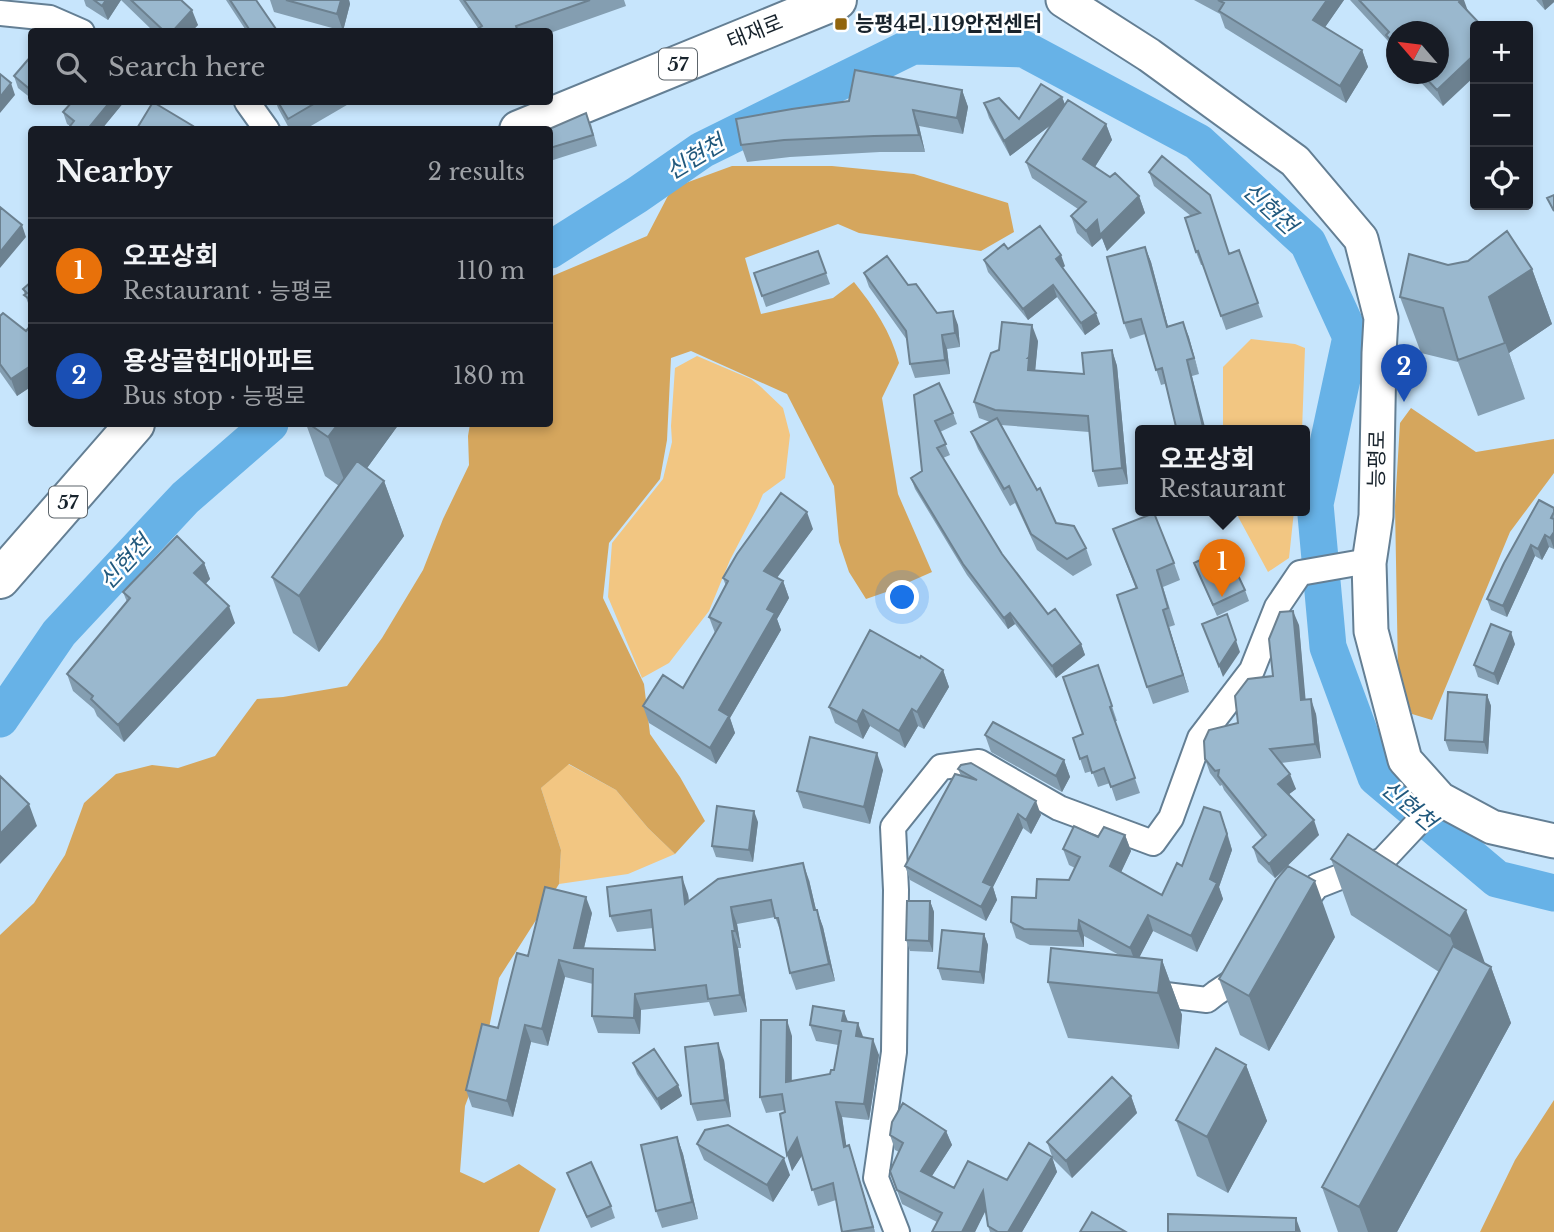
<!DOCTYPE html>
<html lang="en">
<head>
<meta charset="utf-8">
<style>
  :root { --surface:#171b24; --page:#20242c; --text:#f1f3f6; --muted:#9ea1a6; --line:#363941; --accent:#91650e }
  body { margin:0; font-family:"Libre Baskerville","Noto Sans KR",serif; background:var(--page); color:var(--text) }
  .controls { position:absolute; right:21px; top:21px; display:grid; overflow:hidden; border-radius:7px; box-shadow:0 4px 10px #0003 }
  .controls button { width:63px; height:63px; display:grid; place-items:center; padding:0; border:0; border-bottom:2px solid var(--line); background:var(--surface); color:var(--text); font:35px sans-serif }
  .compass { position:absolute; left:1386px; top:21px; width:63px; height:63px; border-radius:50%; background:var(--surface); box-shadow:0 4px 10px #0003; rotate:298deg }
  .you { position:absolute; left:903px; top:598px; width:24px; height:24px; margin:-18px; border:5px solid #fff; border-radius:50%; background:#1a73e8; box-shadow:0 0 0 10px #1a73e833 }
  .badge { display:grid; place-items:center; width:46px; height:46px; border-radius:50%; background:var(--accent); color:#fff; font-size:23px; font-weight:700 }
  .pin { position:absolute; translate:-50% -58px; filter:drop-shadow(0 2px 4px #0008) }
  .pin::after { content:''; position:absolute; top:37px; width:24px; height:21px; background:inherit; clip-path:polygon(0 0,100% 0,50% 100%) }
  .popup { position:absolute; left:1135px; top:425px; width:175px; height:91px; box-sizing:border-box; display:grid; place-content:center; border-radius:7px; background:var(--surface); filter:drop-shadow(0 2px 5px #0005); font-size:23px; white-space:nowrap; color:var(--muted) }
  .popup b { font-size:26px; color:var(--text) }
  .popup::after { content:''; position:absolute; left:50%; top:100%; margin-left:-14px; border:14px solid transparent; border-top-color:var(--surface) }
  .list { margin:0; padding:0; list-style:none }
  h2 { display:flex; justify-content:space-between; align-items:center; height:91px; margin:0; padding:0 28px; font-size:30px }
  h2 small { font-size:23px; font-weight:400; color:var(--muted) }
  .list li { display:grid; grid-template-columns:46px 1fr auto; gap:21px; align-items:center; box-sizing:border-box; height:105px; padding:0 28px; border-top:2px solid var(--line) }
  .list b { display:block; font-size:26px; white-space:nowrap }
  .list p { margin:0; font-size:23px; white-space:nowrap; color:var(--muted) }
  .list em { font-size:23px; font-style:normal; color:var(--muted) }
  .icon { flex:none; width:38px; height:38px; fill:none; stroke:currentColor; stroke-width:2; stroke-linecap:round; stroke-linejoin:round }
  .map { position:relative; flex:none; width:1554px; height:1232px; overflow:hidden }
  .search { position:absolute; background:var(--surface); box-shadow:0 4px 10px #0003; left:28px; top:28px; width:525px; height:77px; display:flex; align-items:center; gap:18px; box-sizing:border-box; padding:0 24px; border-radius:7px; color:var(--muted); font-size:26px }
  .panel { position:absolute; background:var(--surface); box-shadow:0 4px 10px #0003; left:28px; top:126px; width:525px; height:301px; border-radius:7px }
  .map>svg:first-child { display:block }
  .green { fill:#f2c682 }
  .forest { fill:#d5a65d }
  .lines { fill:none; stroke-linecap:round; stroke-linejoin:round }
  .river { stroke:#67b2e7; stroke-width:37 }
  .street-casing { stroke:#647f94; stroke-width:28 }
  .secondary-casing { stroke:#647f94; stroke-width:37 }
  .primary-casing { stroke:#647f94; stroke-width:42 }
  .street { stroke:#fff; stroke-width:24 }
  .secondary { stroke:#fff; stroke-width:33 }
  .primary { stroke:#fff; stroke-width:38 }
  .wall { fill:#849eb1 }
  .shaded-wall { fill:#6c8190 }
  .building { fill:#9ab8ce; stroke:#6c8190; stroke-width:2 }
  .poi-dot { fill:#91650e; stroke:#fff; stroke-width:2.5 }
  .labels { text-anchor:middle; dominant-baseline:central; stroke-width:5; stroke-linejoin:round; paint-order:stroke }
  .shield { fill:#fff; stroke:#5d656b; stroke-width:2 }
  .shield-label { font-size:19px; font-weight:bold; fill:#18232c }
  .poi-label { font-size:21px; font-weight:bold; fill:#18232c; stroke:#fff; text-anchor:start }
  .street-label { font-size:21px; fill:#18232c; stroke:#fff }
  .water-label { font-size:23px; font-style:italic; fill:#22597d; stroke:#fff }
</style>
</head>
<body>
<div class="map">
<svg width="1554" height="1232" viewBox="0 0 1554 1232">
  <rect width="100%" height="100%" fill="#c7e5fc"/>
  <path class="green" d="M1251,339L1295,344L1305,348L1302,431H1223V367Z
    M697,356L751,379L761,387L783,408L790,435L785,478L763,494L757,508L730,560L709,611L669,663L642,678L608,597L612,543L663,479L672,442L671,426L675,368Z
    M1235,511H1294L1289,558L1268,572Z
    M568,764L616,790L648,828L675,854L628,874L559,884L561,850L541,788Z"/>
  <path class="forest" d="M732,166H832L914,174L1008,203L1014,232L981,251L859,233L838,224L745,258L761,314L833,298L854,282C874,307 891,332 899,363L882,398L898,494L932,572L889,591L866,599L849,572L839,542L834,486L787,394L691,351L671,358L667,440L660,479L609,543L603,598L644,684L650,734L680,777L705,821L675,854L648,828L616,790L569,764L541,788L561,850L559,884L499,978L483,1058L465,1106L460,1172L484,1183L519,1164L556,1189L539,1232H0V935L34,903L65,855L84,803L116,774L152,765L178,768L215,756L257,699L283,697L347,686L382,638L423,570L443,519L469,465L468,436L470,424H550V277L647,236L672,188Z
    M1411,408L1476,452L1554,439V473L1510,532L1432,720L1412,714L1398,672L1395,506L1400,423Z
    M1554,1100V1232H1480L1515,1160Z"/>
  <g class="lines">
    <path class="river" d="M550,250L637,195L702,150L913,46L1024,49L1198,142L1308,243L1351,337L1315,504L1328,647L1376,777L1497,879L1554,893
      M0,719L59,633L185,498L270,424"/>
    <g class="street-casing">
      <path id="street" d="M0,13L50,18L82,32
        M247,102L267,130
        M1296,913L1317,886L1383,860L1440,799
        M1141,992L1207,1000L1216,993L1249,971
        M897,1232L876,1178L894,1052L896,890L893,827L941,767L979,762L1059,808L1153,843L1171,818L1200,738L1252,670L1277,607L1300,573L1357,563H1369"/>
    </g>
    <g class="secondary-casing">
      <path id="secondary" d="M1063,0L1149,55L1295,161L1361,239L1381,318L1379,353L1376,516L1369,563L1371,631L1405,760L1440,799L1492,827L1554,841"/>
    </g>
    <g class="primary-casing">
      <path id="primary" d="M519,130L837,0
        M0,579L135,424"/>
    </g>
    <use href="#street" class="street"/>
    <use href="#secondary" class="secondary"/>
    <use href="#primary" class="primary"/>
  </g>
  <path class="wall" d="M84,0H181L198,25L191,32H154L121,0L108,20L86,6Z
    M226,0H256L278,32H247Z
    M270,0H349L350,4L343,31L274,12Z
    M459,0H624L626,6L550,33V32H473L478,28Z
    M1194,0H1344L1325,27L1362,50L1368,67L1346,103L1225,28L1220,14Z
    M1350,0H1464L1443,106L1413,74H1438L1396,32V56L1392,51L1388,41Z
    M1536,0H1554V2L1545,10Z
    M32,55V99L18,88L14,76Z
    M962,90L968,107L963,134L919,126L925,152H880L790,157L747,162L741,145Z
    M1062,97L1065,105L1106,124L1112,140L1095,167L1139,196L1145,213L1107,251L1102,238L1092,247L1077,233L1071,216L1078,209L1032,178L1026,162L1052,124L1010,156L989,118L984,103L1019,119Z
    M124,102L101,130H67L70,126L67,124L63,112Z
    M276,102H352L304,130H290L278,108Z
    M591,124L597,146L550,161V130Z
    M1162,156L1230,253L1239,250L1263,317L1226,330L1203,265H1201L1196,252L1191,216L1154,186L1149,172Z
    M1145,247L1151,262L1168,326L1183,322L1199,374L1161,385L1145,334L1130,339L1124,323Z
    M1008,249L1065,266L1062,268L1100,324L1085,335L1057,297L1028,320L988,272L984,260Z
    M818,251L830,284L766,307L754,273Z
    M1448,265L1532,269L1552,324L1509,353L1525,399L1478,416L1458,362L1421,353L1400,297Z
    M864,273L908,285L937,313L958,325L960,347L947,349L950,374L915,378L910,364L907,340L869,287Z
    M32,281V314L23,289Z
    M0,316L26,331L32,324V386L17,396L0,372Z
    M1038,341L1035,370L1084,374L1112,350L1117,366L1128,484L1098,487L1093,471L1089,432L1001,425L1056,523L1086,548L1092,565L1073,576L1037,550L1015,503L1010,506L978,449L971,432L990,422L979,418L974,402Z
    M914,395L953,413L957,424L940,432L950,455L943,458L1002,554L1048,614L1081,644L1085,655L1056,678L1015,624L1008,629L967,575L915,489L911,478L922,471Z
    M306,424H399L367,468L384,481L404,536L319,652L293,633L272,577L339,486L325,476Z
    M1554,512V549L1549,547L1542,560L1535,556L1507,617L1491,610L1487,599Z
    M813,529L777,578L783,581L789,598L777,619L781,630L730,718L735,733L716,764L649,723L643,706L683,688L715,633L709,617L726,586L723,578Z
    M1113,529L1174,563L1180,580L1163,587L1175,625L1169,627L1189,692L1153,704L1147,687L1136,589Z
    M204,563L210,579L205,584L235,623L124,742L97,716L94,709L73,691L67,674L127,602L123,592Z
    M1194,563L1245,590L1249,601L1217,616Z
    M1299,625L1305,700L1316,714L1321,758L1281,763L1296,789L1289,794L1319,835L1275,878L1258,862L1253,847L1262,838L1224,790L1222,785L1220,786L1210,773L1205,759L1238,723L1273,676Z
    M1515,644L1498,685L1478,677L1474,665Z
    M1098,665L1117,721H1115L1140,793L1116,801L1110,783L1098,787L1092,771L1085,773L1073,738L1083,734Z
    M943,670L949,687L924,729L918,726L905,748L870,726L863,739L835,723L829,707Z
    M1487,695L1491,706L1488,754L1449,751L1445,740Z
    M985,735L1064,760L1070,777L1062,792L991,752Z
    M958,769L1041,815L1031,834L1023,828L993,887L997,900L986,921L910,880L905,866L961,776Z
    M883,770L870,824L803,808L797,791Z
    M758,822L753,862L716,857L712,846Z
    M1226,828L1232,850L1219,887L1223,899L1197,952L1153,931L1139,957L1162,960L1182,1015L1179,1049L1068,1038L1048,982L1121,956L1084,936V947L1030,945L1016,938L1011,922L1036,898L1069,880L1075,868L1069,865L1063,849L1098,837L1125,835L1131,851L1121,872L1162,895L1182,866Z
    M1348,834L1485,964L1491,967L1511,1023L1397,1232H1338L1322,1187L1439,972L1351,915L1331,859Z
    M809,880L816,910L823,927L835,981L796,990L790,973L782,935L775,917L737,924L741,948H738L747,1012L714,1016L709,1002L641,1010L640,1034L598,1033L592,1016L593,984L565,977L548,1046L531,1042L513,1117L472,1107L466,1090L498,1028L528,956L592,913L584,948L655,950L653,928L617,932L610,916L688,894L689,901Z
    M930,901L934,912L933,952L910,951L906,940Z
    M984,934L988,945L984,984L942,980L938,968Z
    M1335,937L1269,1051L1240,1035L1219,979Z
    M848,1022L879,1055L869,1120L842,1117L846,1146L854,1161L875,1232H842L836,1200L818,1206L802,1155L792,1171L785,1110L766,1113L760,1097L792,1036V1081L830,1074L834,1070L838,1045L816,1041L810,1025Z
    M724,1060L731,1117L697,1121L691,1104Z
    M633,1063L678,1085L682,1096L661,1110L637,1074Z
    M1246,1065L1267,1121L1228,1193L1197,1176L1176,1120Z
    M1131,1096L1137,1113L1072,1178L1053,1159L1047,1142Z
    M946,1131L952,1145L932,1176L954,1188L1007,1180L1052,1157L1057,1172L1022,1232H990L988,1226L985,1211L975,1232L937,1222L902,1204L890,1171L899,1152L895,1150L890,1135Z
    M677,1137L683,1154L698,1219L662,1228L656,1211Z
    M697,1144L790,1175L773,1202L704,1160Z
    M567,1173L611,1206L615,1218L591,1228Z"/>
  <path class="shaded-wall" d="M106,0H121L108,20L102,6Z
    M341,0H349L350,4L343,31L337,14Z
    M1327,0H1344L1319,36L1313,20Z
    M1461,0H1464L1469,14L1459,2Z
    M1542,0H1554V2L1545,10Z
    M192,10L198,25L191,32H172Z
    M1362,50L1368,67L1346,103L1340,86Z
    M1475,54V76L1443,106L1437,90Z
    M11,83L15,95L0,113V97Z
    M962,90L968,107L963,134L957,118Z
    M1062,97L1068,112L1010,156L1004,141Z
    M110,102H124L101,130H87Z
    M913,110L919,126L925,152L919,135Z
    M1106,124L1112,140L1089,176L1083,159Z
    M1139,196L1145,213L1107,251L1102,238L1092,247L1086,231L1097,220Z
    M22,225L26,237L0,268V252Z
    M1145,247L1151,262L1172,342L1167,327Z
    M1061,255L1065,266L1060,270L1056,259Z
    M1532,269L1552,324L1509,353L1525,399L1489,297Z
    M1053,285L1057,297L1028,320L1023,309Z
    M953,311L958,325L960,347L955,333Z
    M1096,313L1100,324L1085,335L1081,323Z
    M1183,322L1189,337L1199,374L1194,358Z
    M1032,325L1038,341L1035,373L1028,370Z
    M942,335L947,349L950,374L945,360Z
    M1112,350L1117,366L1128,484L1122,468Z
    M1187,360L1192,376L1206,431H1204Z
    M32,365V386L17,396L11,379Z
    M338,424H399L349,493L328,437Z
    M384,481L404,536L319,652L299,596Z
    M807,512L813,529L770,587L764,571Z
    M1554,532V549L1550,538Z
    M1545,535L1549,547L1542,560L1538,549Z
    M1531,545L1535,556L1507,617L1503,606Z
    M204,563L210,579L200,590L194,573Z
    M783,581L789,598L777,619L781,630L730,718L735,733L716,764L710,748L719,710L767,609Z
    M229,606L235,623L124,742L118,725Z
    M1163,610L1169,627L1189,692L1183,675Z
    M1293,611L1299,625L1307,715L1301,700Z
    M1010,613L1015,624L1008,629L1004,618Z
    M1227,614L1240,652L1223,677L1219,666Z
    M1511,632L1515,644L1498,685L1494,674Z
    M1081,644L1085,655L1056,678L1052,666Z
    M943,670L949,687L924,729L917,712Z
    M1487,695L1491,706L1488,754L1484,742Z
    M1311,699L1316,714L1321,758L1315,744Z
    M912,709L918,726L905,748L899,731Z
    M863,710L870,726L863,739L857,722Z
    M877,753L883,770L870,824L864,807Z
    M1064,760L1070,777L1062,792L1056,776Z
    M1290,774L1296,789L1284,798L1278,784Z
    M1036,801L1041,815L1031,834L1026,820Z
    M29,804L37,826L0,864V834Z
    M754,811L758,822L753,862L749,850Z
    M1220,812L1232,850L1219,887L1223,899L1197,952L1191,936L1210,879Z
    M1018,814L1023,828L993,887L997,900L986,921L981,907L983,882Z
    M1314,820L1319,835L1275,878L1269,864Z
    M1125,835L1131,851L1116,883L1110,866Z
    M803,863L809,880L820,927L814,910Z
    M682,877L688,894L691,920L685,904Z
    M1315,881L1335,937L1269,1051L1249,996Z
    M586,897L592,913L580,965L574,948Z
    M930,901L934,912L933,952L929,941Z
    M731,907L737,924L741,948L735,931Z
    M817,910L823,927L835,981L829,964Z
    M1466,910L1486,966L1470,991L1450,936Z
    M1148,915L1153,931L1136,964L1130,948Z
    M1079,920L1084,936V947L1078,931Z
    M732,931L738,948L747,1012L740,995Z
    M984,934L988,945L984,984L980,972Z
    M559,960L565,977L548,1046L542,1029Z
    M1162,960L1182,1015L1179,1049L1158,993Z
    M1491,967L1511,1023L1397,1232H1368L1359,1207Z
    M635,994L641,1010L640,1034L634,1018Z
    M844,1011L850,1027L842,1021Z
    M787,1020L792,1036L791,1098L786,1082Z
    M858,1023L864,1039L856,1036Z
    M525,1025L531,1042L513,1117L507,1101Z
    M873,1039L879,1055L869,1120L864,1104Z
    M718,1043L724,1060L731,1117L725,1100Z
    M1246,1065L1267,1121L1228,1193L1207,1137Z
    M678,1085L682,1096L661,1110L657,1099Z
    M1131,1096L1137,1113L1072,1178L1066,1161Z
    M836,1102L842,1117L849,1163L844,1147Z
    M946,1131L952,1145L926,1185L921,1171Z
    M677,1137L683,1154L698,1219L692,1202Z
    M797,1138L803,1154L792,1171L787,1155Z
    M849,1145L854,1161L875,1232L873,1227Z
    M1052,1157L1057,1172L1022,1232H1008Z
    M784,1158L790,1175L773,1202L767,1185Z
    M983,1191L988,1206L975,1232H962Z
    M1296,1218L1301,1232H1296Z"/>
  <path class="building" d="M94,0H106L102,6Z
    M131,0H181L192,10L172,32H165Z
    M230,0H256L278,32H251Z
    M286,0H341L337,14Z
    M464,0H590L516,26L518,32H473L482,26Z
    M1218,0H1327L1313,20L1362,50L1340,86L1219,11L1224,3Z
    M1359,0H1461L1459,2L1482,26H1475V54L1437,90L1422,74H1438V32H1396V46L1386,35L1389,32Z
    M32,55V91L14,76Z
    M855,70L962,90L957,118L913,110L919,135L874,136L784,140L741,145L736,119L792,109L849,101Z
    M0,74L11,83L0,97Z
    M1041,84L1062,97L1004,141L984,103L999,98L1019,119Z
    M1068,100L1106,124L1083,159L1110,177L1115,173L1139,196L1100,235L1097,220L1086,231L1071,216L1086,202L1026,162Z
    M72,102H110L87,130H67L74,121L63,112Z
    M153,102L193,126L190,130H136Z
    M278,102H317L288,119Z
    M586,113L593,135L550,148V130H547Z
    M1162,156L1210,195L1229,254L1239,250L1258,303L1221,316L1198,251L1196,252L1185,218L1200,213L1149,172Z
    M1554,195V211L1547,198Z
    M0,207L22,225L0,252Z
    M1040,226L1061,255L1056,259L1096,313L1081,323L1053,285L1023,309L984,260L1004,244L1008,249Z
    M1507,231L1532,269L1489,297L1505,343L1458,360L1443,308L1400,297L1409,254L1448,265L1468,261Z
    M1145,247L1167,327L1183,322L1194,358L1187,360L1204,431H1177L1162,368L1156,370L1141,319L1124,323L1107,257Z
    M818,251L826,273L762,296L754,273Z
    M887,256L908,285L916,284L937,313L953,311L955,333L942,335L945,360L910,364L906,331L864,273Z
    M32,281V301L24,295L27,293L23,289Z
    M3,313L26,331L32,324V365L11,379L0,364V316Z
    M1002,322L1032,325L1029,357L1028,358H1029L1028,370L1084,374L1082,353L1112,350L1122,468L1093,471L1088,416L995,410L974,402L991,353L999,350Z
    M939,383L953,413L935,421L946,444L937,448L1002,554L1048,614L1055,609L1081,644L1052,666L1010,613L1004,618L963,564L911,478L922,471L914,395Z
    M997,418L1037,490L1040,488L1056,523L1074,526L1086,548L1067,559L1031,534L1009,486L1004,489L971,432Z
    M309,424H338L328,437Z
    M357,461L384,481L299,596L272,577Z
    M781,493L807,512L764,571L783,581L767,609L775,613L719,710L729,716L710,748L643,706L663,675L683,688L721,623L709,617L728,581L723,578L737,554Z
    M1539,500L1554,508V512L1551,518L1554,519V532L1550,538L1545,535L1538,549L1531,545L1503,606L1487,599L1504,563Z
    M1154,513L1174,563L1157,570L1168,608L1163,610L1183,675L1147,687L1117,595L1137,588L1113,529Z
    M177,536L204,563L194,573L229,606L118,725L91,699L93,696L67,674L130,598L123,592Z
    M1225,548L1245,590L1213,605L1194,563Z
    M1293,611L1301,700L1311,699L1315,744L1270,749L1290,774L1278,784L1314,820L1269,864L1253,847L1266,835L1218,776L1219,770L1215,771L1205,759L1204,741L1209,730L1238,723L1235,696L1248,679L1273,676L1269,639L1280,612Z
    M1227,614L1236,640L1219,666L1202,624Z
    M1491,624L1511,632L1494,674L1474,665Z
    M870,630L920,658L921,656L943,670L917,712L912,709L899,731L863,710L857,722L829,707Z
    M1098,665L1112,706L1110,707L1135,778L1111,787L1104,768L1092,773L1087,756L1080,759L1073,738L1083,734L1063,677Z
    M1448,692L1487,695L1484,742L1445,740Z
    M993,722L1064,760L1056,776L985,735Z
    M810,737L877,753L864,807L797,791Z
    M971,763L1036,801L1026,820L1018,814L983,882L992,886L981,907L905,866L955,774L977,780L958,769L961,765Z
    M0,776L29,804L0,834Z
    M717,806L754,811L749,850L712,846Z
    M1204,807L1220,812L1227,834L1210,879L1217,883L1191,936L1148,915L1130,948L1079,920L1078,931L1024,929L1011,922L1012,897L1036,898L1037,879L1069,880L1080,857L1063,849L1074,826L1098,837L1104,827L1125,835L1110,866L1162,895L1177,863L1182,866Z
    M1348,834L1466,910L1450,936L1331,859Z
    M803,863L814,910H817L829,964L790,973L778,918H775L771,900L731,907L735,931H732L740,995L708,999L706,985L635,994L634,1018L592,1016L593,969L559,960L542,1029L525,1025L507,1101L466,1090L482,1024L498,1028L517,953L528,956L545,887L586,897L574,948L655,950L651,910L610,916L607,887L682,877L685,904L718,879Z
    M1288,866L1315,881L1249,996L1219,979L1276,880Z
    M907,901H930L929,941L906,940Z
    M942,930L984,934L980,972L938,968Z
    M1453,946L1491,967L1359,1207L1322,1187Z
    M1051,948L1162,960L1158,993L1048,982Z
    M813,1006L844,1011L842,1021L858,1023L856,1036L873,1039L864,1104L836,1102L844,1147L849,1145L873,1227L842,1232L833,1183L812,1190L797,1138L787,1155L780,1114L785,1112L782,1094L760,1097L761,1020H787L786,1082L830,1074L831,1070H834L841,1031L810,1025Z
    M718,1043L725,1100L691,1104L685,1047Z
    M1216,1048L1246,1065L1207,1137L1176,1120Z
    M654,1049L678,1085L657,1099L633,1063Z
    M1112,1077L1131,1096L1066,1161L1047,1142Z
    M903,1103L946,1131L921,1171L954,1188L968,1161L1007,1180L1029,1143L1052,1157L1008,1232H998L988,1226L983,1191L962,1232H932L942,1213L897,1190L890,1171L903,1143L890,1135L892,1122Z
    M728,1125L784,1158L767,1185L697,1144L705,1130Z
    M677,1137L692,1202L656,1211L641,1145Z
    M591,1162L611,1206L587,1217L567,1173Z
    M1092,1212L1126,1232H1080Z
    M1168,1214L1296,1218V1232H1168Z"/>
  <rect class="poi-dot" x="834" y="17" width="14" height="14" rx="3.5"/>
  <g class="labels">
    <g class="shield">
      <rect x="659" y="48.5" width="38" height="31" rx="5"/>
      <rect x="49" y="486.5" width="38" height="31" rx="5"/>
    </g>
    <g class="shield-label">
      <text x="678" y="64">57</text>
      <text x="68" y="502">57</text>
    </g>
    <g class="poi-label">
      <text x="855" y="24">능평4리.119안전센터</text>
    </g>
    <g class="street-label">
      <text transform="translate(755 32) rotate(-22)">태재로</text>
      <text transform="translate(1377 459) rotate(-89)">능평로</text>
    </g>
    <g class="water-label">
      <text transform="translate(695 157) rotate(-31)">신현천</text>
      <text transform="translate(1270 208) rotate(43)">신현천</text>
      <text transform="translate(125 562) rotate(-47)">신현천</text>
      <text transform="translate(1409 805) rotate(40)">신현천</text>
    </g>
  </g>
</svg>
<div class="controls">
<button>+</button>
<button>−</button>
<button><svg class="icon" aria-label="locate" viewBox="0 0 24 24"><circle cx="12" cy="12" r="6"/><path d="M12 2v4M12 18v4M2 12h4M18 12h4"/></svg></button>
</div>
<svg class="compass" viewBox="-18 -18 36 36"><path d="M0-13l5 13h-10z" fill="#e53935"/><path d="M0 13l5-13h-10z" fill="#9ea1a6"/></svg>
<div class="you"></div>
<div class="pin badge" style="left:1222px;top:597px;background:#e8710a">1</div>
<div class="popup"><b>오포상회</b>Restaurant</div>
<div class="pin badge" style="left:1404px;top:402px;background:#1a4fb4">2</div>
<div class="search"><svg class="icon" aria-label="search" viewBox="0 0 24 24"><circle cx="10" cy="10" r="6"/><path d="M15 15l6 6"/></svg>Search here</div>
<section class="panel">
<h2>Nearby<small>2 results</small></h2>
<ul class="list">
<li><span class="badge" style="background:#e8710a">1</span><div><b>오포상회</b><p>Restaurant · 능평로</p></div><em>110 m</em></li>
<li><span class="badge" style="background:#1a4fb4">2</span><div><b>용상골현대아파트</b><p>Bus stop · 능평로</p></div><em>180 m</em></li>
</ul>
</section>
</div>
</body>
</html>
